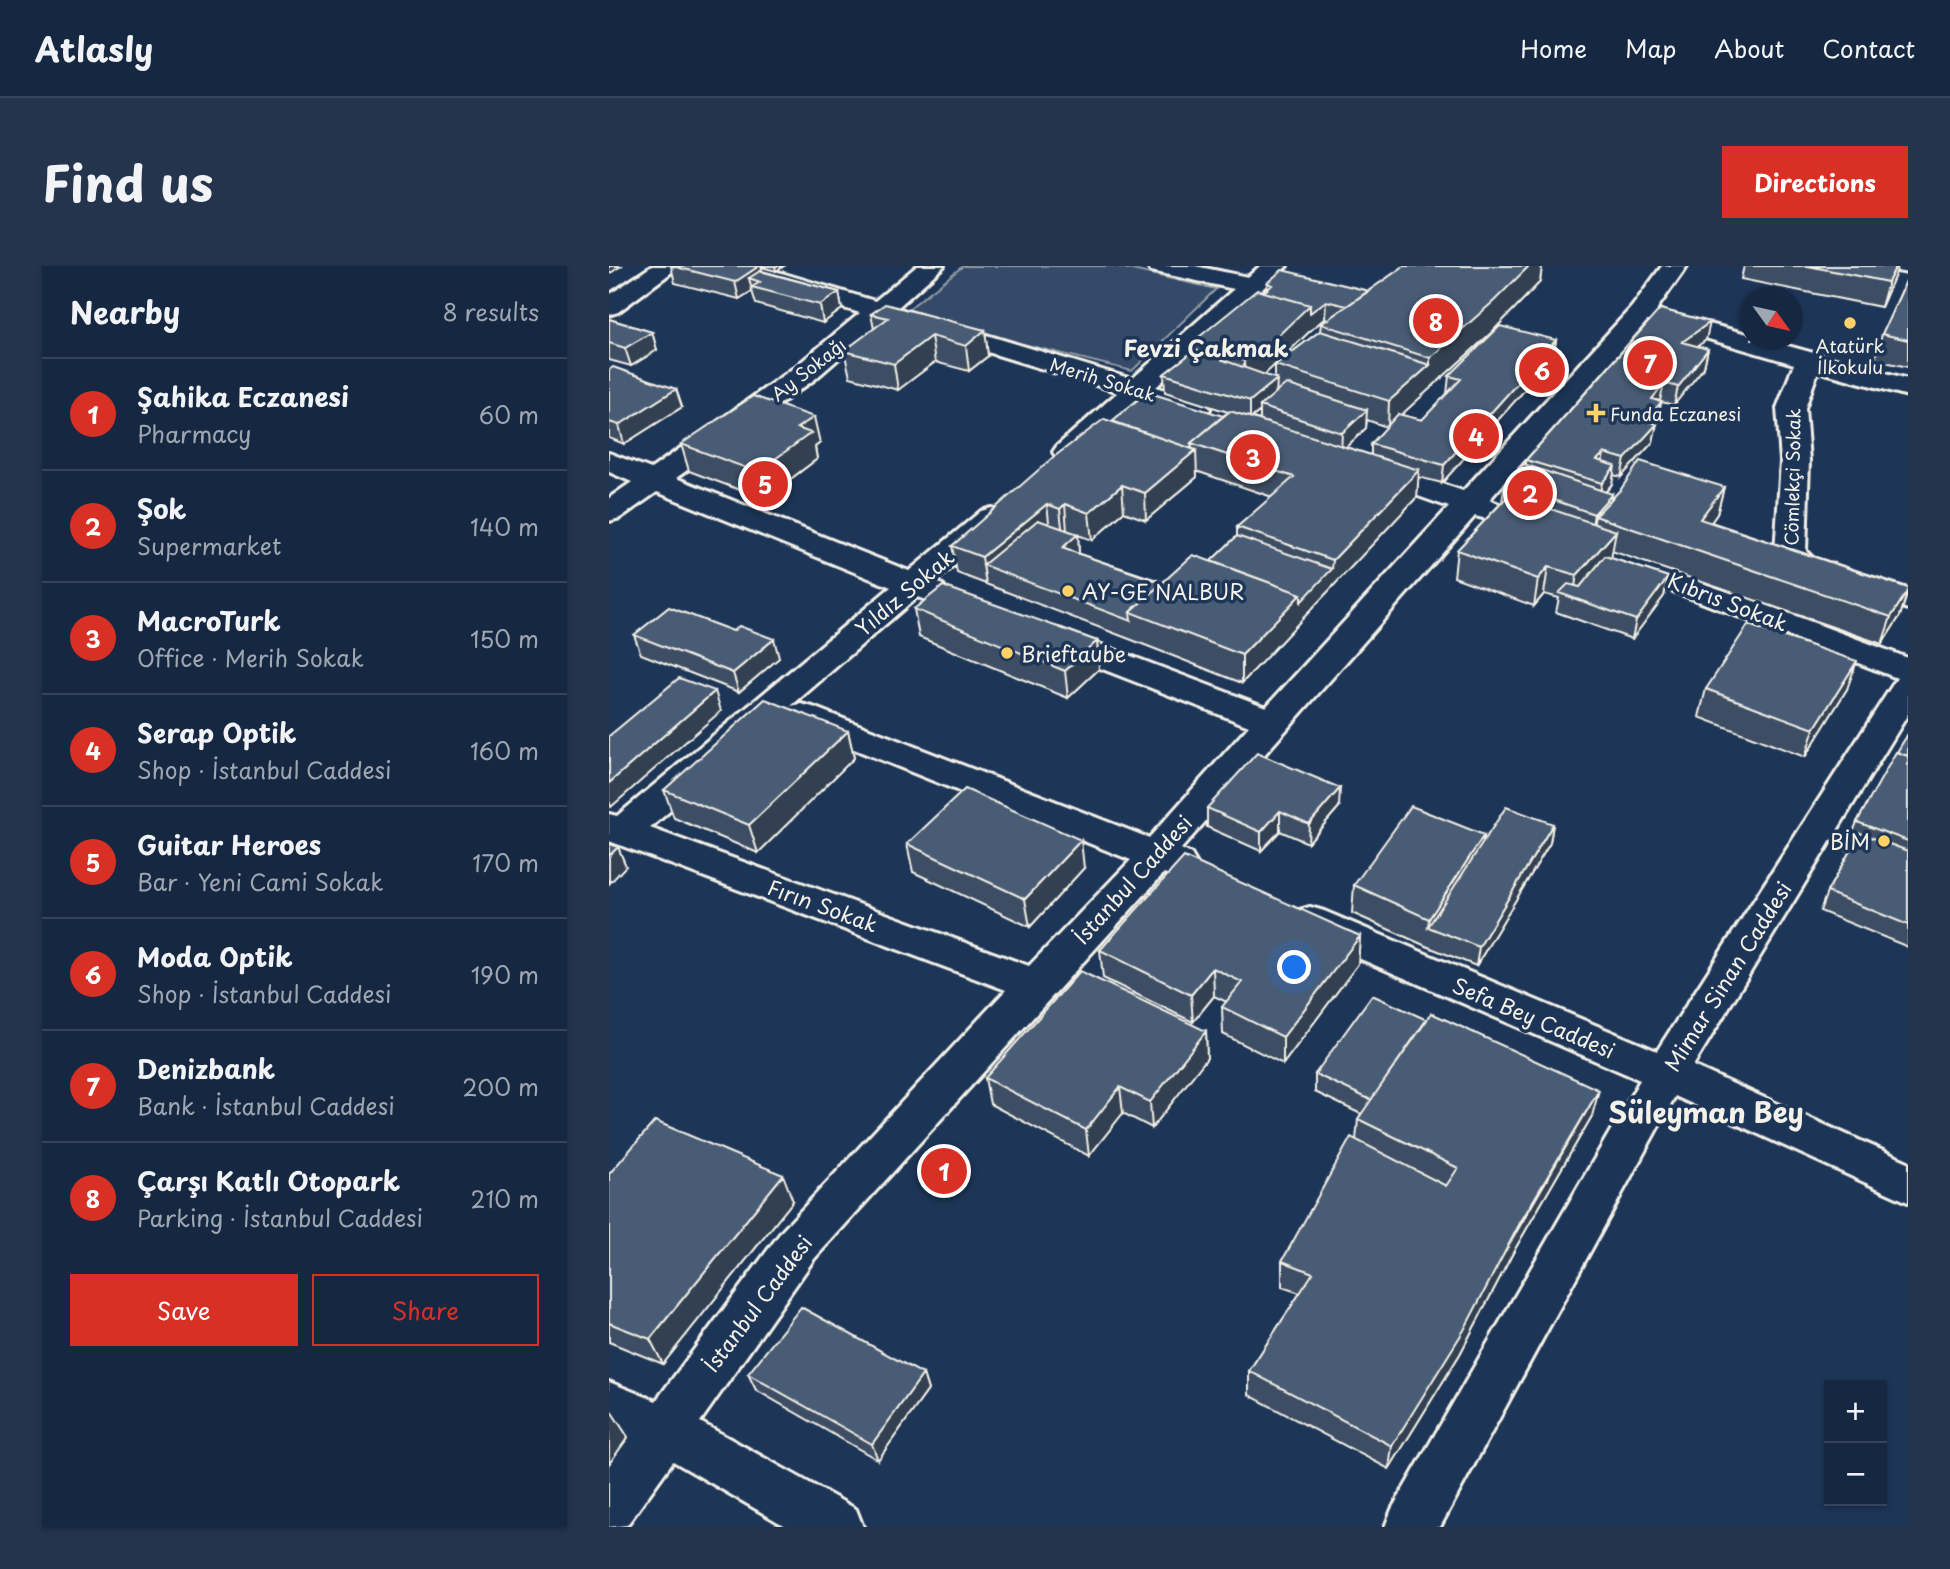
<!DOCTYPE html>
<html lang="en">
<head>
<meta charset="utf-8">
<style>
  :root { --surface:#162841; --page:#23344c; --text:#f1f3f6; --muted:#9ea6b1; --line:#35445a; --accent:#d93025 }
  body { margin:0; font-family:"Playpen Sans",sans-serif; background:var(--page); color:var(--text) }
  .controls { position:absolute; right:21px; bottom:21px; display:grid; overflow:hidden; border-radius:0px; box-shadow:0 2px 5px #0004 }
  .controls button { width:63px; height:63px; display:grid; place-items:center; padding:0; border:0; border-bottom:2px solid var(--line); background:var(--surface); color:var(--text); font:35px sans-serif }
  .compass { position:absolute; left:1131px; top:21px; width:63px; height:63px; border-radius:50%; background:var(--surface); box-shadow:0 2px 5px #0004; rotate:123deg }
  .you { position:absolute; left:686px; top:702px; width:24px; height:24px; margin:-18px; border:5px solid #fff; border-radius:50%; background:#1a73e8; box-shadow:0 0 0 10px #1a73e833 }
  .badge { display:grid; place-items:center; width:46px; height:46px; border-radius:50%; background:var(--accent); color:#fff; font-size:23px; font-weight:700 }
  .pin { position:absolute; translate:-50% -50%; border:4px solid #fff; box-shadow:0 2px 7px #0006 }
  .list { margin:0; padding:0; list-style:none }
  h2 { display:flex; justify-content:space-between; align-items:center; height:91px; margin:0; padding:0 28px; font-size:30px }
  h2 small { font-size:23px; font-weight:400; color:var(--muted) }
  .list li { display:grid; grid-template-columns:46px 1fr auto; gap:21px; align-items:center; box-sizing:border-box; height:112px; padding:0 28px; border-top:2px solid var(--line) }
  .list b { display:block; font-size:26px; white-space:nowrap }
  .list p { margin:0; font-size:23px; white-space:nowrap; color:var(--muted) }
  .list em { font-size:23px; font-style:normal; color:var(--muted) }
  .actions { display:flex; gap:14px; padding:21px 28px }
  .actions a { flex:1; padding:16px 0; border:2px solid var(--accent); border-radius:0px; text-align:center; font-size:24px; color:var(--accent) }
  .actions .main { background:var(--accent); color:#fff }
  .map { position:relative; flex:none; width:1299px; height:1261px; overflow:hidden; border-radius:0px }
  header { display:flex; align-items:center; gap:42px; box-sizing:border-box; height:98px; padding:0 35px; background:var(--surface); border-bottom:2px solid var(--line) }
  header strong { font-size:33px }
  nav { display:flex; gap:38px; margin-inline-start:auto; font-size:24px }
  .intro { display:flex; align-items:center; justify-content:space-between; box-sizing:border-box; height:168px; padding:0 42px }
  h1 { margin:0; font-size:49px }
  .button { padding:18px 32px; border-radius:0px; background:var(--accent); color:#fff; font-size:24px; font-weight:700 }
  main { display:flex; gap:42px; padding:0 42px }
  aside { flex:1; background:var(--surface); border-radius:0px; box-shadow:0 2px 5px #0004 }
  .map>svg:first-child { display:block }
  .green { fill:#354a67; stroke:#949ea8; stroke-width:2 }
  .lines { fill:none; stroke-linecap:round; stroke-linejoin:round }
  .minor-casing { stroke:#f4f1e8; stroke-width:6 }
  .minor { fill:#1d3557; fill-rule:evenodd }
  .wall { fill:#3e4e64; stroke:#f4f1e8; stroke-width:2; fill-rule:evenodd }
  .shaded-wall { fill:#324051; stroke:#f4f1e8; stroke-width:2 }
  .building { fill:#485b74; stroke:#f4f1e8; stroke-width:2 }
  .poi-dot { fill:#ffd166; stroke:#1d3557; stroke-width:2.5 }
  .labels { text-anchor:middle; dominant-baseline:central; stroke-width:7; stroke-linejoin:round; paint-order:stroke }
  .far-poi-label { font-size:18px; fill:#f4f1e8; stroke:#1d3557 }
  .far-street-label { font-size:18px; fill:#f4f1e8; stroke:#1d3557 }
  .poi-label { font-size:21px; fill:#f4f1e8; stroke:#1d3557; text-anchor:start }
  .street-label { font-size:21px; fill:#f4f1e8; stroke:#1d3557 }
  .far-district-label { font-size:23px; font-weight:bold; fill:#f4f1e8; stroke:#1d3557 }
  .district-label { font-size:28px; font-weight:bold; fill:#f4f1e8; stroke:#1d3557 }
</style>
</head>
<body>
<header>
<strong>Atlasly</strong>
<nav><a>Home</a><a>Map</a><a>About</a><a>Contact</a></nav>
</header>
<div class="intro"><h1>Find us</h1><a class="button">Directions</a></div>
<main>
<aside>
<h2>Nearby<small>8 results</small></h2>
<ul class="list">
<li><span class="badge">1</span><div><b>Şahika Eczanesi</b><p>Pharmacy</p></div><em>60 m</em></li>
<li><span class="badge">2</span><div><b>Şok</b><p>Supermarket</p></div><em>140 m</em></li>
<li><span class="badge">3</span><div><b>MacroTurk</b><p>Office · Merih Sokak</p></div><em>150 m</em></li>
<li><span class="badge">4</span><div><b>Serap Optik</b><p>Shop · İstanbul Caddesi</p></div><em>160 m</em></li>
<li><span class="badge">5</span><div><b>Guitar Heroes</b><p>Bar · Yeni Cami Sokak</p></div><em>170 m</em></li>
<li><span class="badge">6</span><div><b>Moda Optik</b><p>Shop · İstanbul Caddesi</p></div><em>190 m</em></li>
<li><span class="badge">7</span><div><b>Denizbank</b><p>Bank · İstanbul Caddesi</p></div><em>200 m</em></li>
<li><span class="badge">8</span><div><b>Çarşı Katlı Otopark</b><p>Parking · İstanbul Caddesi</p></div><em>210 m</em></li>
</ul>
<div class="actions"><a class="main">Save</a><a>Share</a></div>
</aside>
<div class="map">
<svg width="1299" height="1261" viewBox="0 0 1299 1261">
  <rect width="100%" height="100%" fill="#1d3557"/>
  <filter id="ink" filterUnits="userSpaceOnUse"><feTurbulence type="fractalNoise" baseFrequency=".0143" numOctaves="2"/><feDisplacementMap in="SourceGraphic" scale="14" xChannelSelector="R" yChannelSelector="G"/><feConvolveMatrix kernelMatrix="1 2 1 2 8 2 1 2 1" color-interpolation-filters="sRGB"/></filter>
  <g filter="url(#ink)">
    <path class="green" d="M354,0H506L607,23L523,105L293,48Z"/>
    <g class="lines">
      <g class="minor-casing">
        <path id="minor" d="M43,0H71L9,46L0,49V29Z
          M111,0H149L266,35L308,0H335L288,42L523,113L625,23L542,5L539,0H586L639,11L651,0H678L547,121L597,137L601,143L597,149L587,151L532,134L468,192L458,195L448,192L444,186L448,180L509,126L274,54L206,113L67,212L300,305L372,245L383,242L394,245L398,251L394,257L326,316L334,319L339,326L334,333L323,336L308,331L182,440L192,438L204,441L540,572L640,460L429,378L425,371L429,364L441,361L453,364L657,441L840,241L750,209L745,203L750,197L760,194L770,197L854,225L1023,41L1053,0H1078L1047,44L1142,69V74H1157L1299,113V130L1209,105L1196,142L1200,195L1197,285L1204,292L1299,323V343L1182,306L1166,287L1172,195L1168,142L1185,98L1038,55L880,234L893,239L897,245L893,251L882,254L866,250L572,583L582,588L588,598L582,608L569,612L555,607L205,993L91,1156L247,1243L254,1261H178L64,1195L18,1259L0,1261V1198L20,1172L0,1163V1116L47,1135L173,965L397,724L0,575V548L8,550L282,321L48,226L11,252L0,255V232L23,216L0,206V187L42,203L186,101L251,47L114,5ZM178,444L175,449L180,457L522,594L420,700L41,562Z
          M1285,0H1299V7L1288,5Z
          M954,263L1299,392V448L1084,800L1299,896V936L1066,830L831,1261H776L783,1243L1031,814L687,665L681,655L687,645L701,641L715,645L1048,785L1288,412L943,278L939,272L943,266Z"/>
      </g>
      <use href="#minor" class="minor"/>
    </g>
    <path class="wall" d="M62,0H175L167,5L152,1L153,5L230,26L233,43L214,57L147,38L143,25L130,33L66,17Z
      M795,0H933L931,16L882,67L792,149L813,154L838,128L840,110L947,74L944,92L833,217L809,211L808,231L633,417L523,374L348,307L343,280L503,155L614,150L619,146L556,126L555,108L586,84L585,75L658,24V17L760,25ZM716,52L719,53L712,58L711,65L666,99V113L655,109L701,65ZM651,145V154L643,152ZM758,154L778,161L762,178V189L737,181L757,162ZM587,205L663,231L628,261V270L602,295L554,316L470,288L469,269L483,274L515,246L537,254L588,211Z
      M1135,0H1289L1286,9L1272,41L1132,13Z
      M1299,11V101L1266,94L1273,68Z
      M262,48L376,64L379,90L360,105L326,96L289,124L241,111L235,85L265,63Z
      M0,53L43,66L48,84L22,100L0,94Z
      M1097,74L1088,80L1099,83L1095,101L1065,139L1052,136L1049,154L1046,157L1044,176L1012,211L1004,209L1003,218L997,226L1002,233L1115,221L1108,248L1102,256L1299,322V326L1291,350L1273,378L1003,285L1002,292L1059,311L1055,330L1023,373L947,346L950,332L935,328L925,340L845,311L848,284L893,236L896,217L917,198V194Z
      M0,104L67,123L73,141L15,178L0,172Z
      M211,177L206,181L208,193L155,233L80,205L72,178Z
      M305,343L488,375L490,403L459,432L310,371Z
      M25,369L170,392L130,426L32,388Z
      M1097,423H1238L1196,491L1090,451Z
      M239,465L245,492L149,587L65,552L55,524Z
      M1299,468V681L1211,645L1218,626L1241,585L1237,584L1248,556Z
      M730,541L699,577L671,565L652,585L598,561V542Z
      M944,558L941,577L867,700L817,680L743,647L745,619L875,569L874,576Z
      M298,578L475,602L421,661L304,606Z
      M751,670L749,698L674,798L614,768L613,741L618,736L605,730L584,756L494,712L491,684Z
      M597,765L598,792L543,862L514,847L480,890L381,838L376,812Z
      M706,808L983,850L906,983L851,1088L780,1203L640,1129V1105L691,1027L673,1021V995L747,874L749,853L752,848L706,826Z
      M0,908L184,935L54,1098L0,1076Z
      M139,1108H314L319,1124L269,1194L147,1124Z"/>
    <path class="shaded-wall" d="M0,0H12L0,8Z
      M150,0H152L156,16L140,12L143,25L130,33L126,16Z
      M166,0H175L167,5Z
      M920,0H933L931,16L882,67L779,161L780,135L821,99V92Z
      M1287,0H1289L1286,9L1272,41L1279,16Z
      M230,26L233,43L214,57L211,39Z
      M717,35L716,52L701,65L650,114L636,121L635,95L701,39Z
      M1101,56L1097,74L1069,94L1073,76Z
      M376,64L379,90L360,105L357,80Z
      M43,66L48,84L22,100L16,82Z
      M322,70L326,96L289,124L285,98Z
      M947,74L944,92L833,217L835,199Z
      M1099,83L1095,101L1065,139L1069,121Z
      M668,113L667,131L651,140V145L641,153V135Z
      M1055,117L1051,135L1043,133Z
      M67,123L73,141L15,178L10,159Z
      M1052,136L1049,154L1035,172L1048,158L1044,176L1012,211L1016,193L1037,155Z
      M758,144L757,162L732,186L733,167Z
      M205,151L211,177L206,181L208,193L155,233L148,206L188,162Z
      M587,184L588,211L537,254L536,227Z
      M995,187L992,205L988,194Z
      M1006,200L1003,218L989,235L993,217Z
      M810,204L808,231L633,417V389L692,328L723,303L724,294Z
      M513,219L515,246L483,274L480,247Z
      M1115,221L1108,248L1085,280L1091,253Z
      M1003,228L1000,247L986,250L983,265L982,266L985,248Z
      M438,238L441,265L374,299L377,318L373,291Z
      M456,238L458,265L454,270L451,243Z
      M1007,265L1002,293L964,332L968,309Z
      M469,268L470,287L455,301L453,282Z
      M939,301L935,328L925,340L929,313Z
      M1059,311L1055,330L1023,373L1027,354Z
      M1299,324L1291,350L1273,378L1282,351Z
      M165,373L170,392L130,426L124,407Z
      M488,375L490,403L459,432L456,405Z
      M1248,395L1238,423L1196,491L1205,463Z
      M106,425L112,445L2,541L0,535V517Z
      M239,465L245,492L149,587L140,559Z
      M731,522L730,541L699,577L700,558Z
      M671,545V565L652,585V566Z
      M944,558L941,577L867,700L870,681Z
      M875,569L871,596L819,661L820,653Z
      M472,574L475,602L421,661L416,633Z
      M9,581L17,600L0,618V590Z
      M751,670L749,698L674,798V771Z
      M604,702L605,730L584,756L582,729Z
      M597,765L598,792L543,862L541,836Z
      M511,821L514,847L480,890L477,864Z
      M990,824L983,850L906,983L851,1088L780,1203L783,1180Z
      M174,909L184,935L54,1098L41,1073Z
      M314,1108L319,1124L269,1194L263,1178Z
      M0,1142L19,1171L0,1198Z"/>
    <path class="building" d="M63,0H150L126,16Z
      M795,0H920L885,35L821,92L712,58Z
      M1199,0H1287L1279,16Z
      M673,4L760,25L738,40L717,35L701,47V39L655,26L663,19L658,17Z
      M151,5L230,26L211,39L143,21L151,16L140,12Z
      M1299,11V74L1273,68Z
      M648,24L701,39L650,88L635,95L610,83L585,75Z
      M276,38L376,64L357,80L322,70L285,98L235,85L279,52L262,48Z
      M1051,43L1101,56L1073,76L1099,83L1069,121L1055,117L1043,133L1052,136L1037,155L1048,158L1016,193L995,187L988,194L1006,200L993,217L917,194Z
      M0,53L43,66L16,82L0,77Z
      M891,60L947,74L835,199L762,178L789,148L813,154L852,113L840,110Z
      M711,65L821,99L780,135L666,99Z
      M586,84L668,113L641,135L555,108Z
      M4,101L67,123L10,159L0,156V104Z
      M677,118L758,144L733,167L651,140Z
      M538,126L614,150L582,177L583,183L503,155Z
      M144,130L205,151L188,162L202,167L148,206L72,178Z
      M621,145L810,204L724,294L628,261L685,211L582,177Z
      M495,153L587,184L536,227L513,219L480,247L456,238L451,243L438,238L373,291L343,280L442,193Z
      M1031,195L1115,221L1091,253L1299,322V324L1282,351L986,250L1012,223Z
      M915,198L1003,228L985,248L896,217Z
      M900,229L1007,265L968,309L939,301L929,313L848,284Z
      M429,254L469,268L453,282L554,317L521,346L522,355L374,299Z
      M628,270L723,303L692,336V328L602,295Z
      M584,289L692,328L633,389L521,346Z
      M996,290L1059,311L1027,354L950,327L959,318L971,321Z
      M334,320L488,375L456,405L305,343Z
      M60,341L124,365L130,360L165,373L124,407L25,369Z
      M1139,359L1248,395L1205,463L1097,423Z
      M70,412L106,425L0,517V470Z
      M156,433L239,465L140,559L55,524Z
      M1299,468V490L1288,486Z
      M1287,486L1299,490V575L1248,556Z
      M648,487L731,522L700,558L671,545L652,566L598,542Z
      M356,523L472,574L416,633L298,578Z
      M802,540L875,569L820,653L745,619Z
      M897,541L944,558L870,681L819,661Z
      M1251,567L1299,585V659L1218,626Z
      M0,578L9,581L0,590Z
      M575,591L751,670L674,771L613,741L633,716L604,702L582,729L491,684Z
      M471,705L597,765L541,836L511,821L477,864L376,812Z
      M763,729L818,754L762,834L706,808Z
      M822,747L990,824L911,957L855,1064L783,1180L640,1105L704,1007L673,995L742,871L837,920L849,902L749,853Z
      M46,855L174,909L41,1073L0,1057V908Z
      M192,1041L314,1108L263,1178L139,1108Z"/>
  </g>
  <g class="poi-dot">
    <circle cx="1241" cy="57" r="7"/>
    <path d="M983.5 136.5h7v7h7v7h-7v7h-7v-7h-7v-7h7z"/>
    <circle cx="459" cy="325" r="7"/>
    <circle cx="398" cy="387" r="7"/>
    <circle cx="1275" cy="575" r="7"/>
  </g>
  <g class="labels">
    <g class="far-poi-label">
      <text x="1241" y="79">Atatürk<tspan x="1241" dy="21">İlkokulu</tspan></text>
      <text x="1001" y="147" text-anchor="start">Funda Eczanesi</text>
    </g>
    <g class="far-street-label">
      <text transform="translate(199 103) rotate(-38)">Ay Sokağı</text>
      <text transform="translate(494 113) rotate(17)">Merih Sokak</text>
      <text transform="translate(1183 211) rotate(-89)">Cömlekçi Sokak</text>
    </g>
    <g class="poi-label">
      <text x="473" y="325">AY-GE NALBUR</text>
      <text x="412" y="387">Brieftaube</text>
      <text x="1261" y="575" text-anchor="end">BİM</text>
    </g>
    <g class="street-label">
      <text transform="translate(295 326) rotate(-40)">Yıldız Sokak</text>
      <text transform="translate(1119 335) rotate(21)">Kıbrıs Sokak</text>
      <text transform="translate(523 613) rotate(-48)">İstanbul Caddesi</text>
      <text transform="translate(214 639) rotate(20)">Fırın Sokak</text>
      <text transform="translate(1118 710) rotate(-58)">Mimar Sinan Caddesi</text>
      <text transform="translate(925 751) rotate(23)">Sefa Bey Caddesi</text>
      <text transform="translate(148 1037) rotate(-53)">İstanbul Caddesi</text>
    </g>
    <g class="far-district-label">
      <text x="597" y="81">Fevzi Çakmak</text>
    </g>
    <g class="district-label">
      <text x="1097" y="845">Süleyman Bey</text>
    </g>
  </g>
</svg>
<div class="controls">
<button>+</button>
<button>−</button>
</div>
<svg class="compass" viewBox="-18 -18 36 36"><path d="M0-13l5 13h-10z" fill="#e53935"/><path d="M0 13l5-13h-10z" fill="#9ea6b1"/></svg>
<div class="you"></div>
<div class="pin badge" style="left:335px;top:905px">1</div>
<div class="pin badge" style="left:921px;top:227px">2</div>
<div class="pin badge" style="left:644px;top:191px">3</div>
<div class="pin badge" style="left:867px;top:170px">4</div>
<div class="pin badge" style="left:156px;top:218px">5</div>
<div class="pin badge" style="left:933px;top:104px">6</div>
<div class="pin badge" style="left:1041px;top:97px">7</div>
<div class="pin badge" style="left:827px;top:55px">8</div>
</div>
</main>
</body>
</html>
